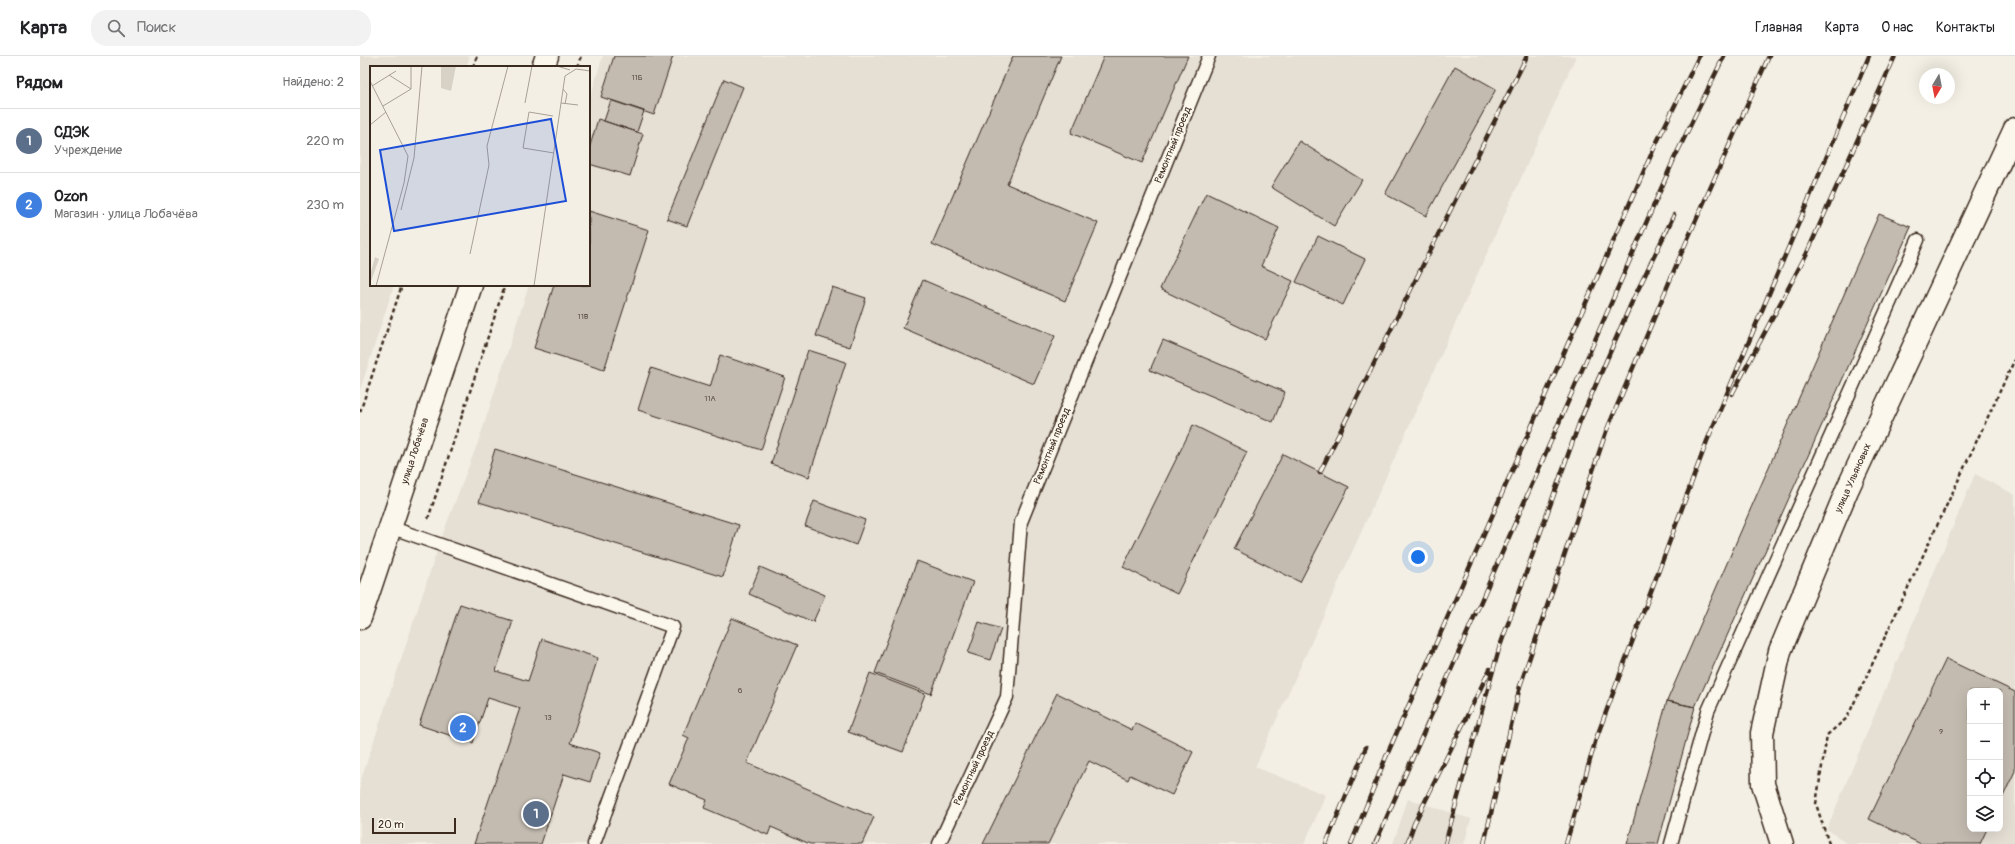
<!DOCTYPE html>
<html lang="ru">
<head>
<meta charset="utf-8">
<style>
  :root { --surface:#fff; --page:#f2f2f2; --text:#202124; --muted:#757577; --line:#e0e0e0; --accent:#1f6fb2 }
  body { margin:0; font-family:Pangolin,sans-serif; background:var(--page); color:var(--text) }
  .controls { position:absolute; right:12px; bottom:12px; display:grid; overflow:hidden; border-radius:8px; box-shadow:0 4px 16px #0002 }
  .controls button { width:36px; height:36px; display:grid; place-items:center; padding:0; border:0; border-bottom:1px solid var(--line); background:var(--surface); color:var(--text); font:20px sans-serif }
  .compass { position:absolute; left:1559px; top:12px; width:36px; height:36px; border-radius:50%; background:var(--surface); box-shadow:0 4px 16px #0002; rotate:190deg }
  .scale { position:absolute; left:12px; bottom:10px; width:84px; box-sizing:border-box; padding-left:4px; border:2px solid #3b2a1e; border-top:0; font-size:11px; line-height:14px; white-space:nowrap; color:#3b2a1e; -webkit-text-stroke:3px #fbf7ec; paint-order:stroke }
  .you { position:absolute; left:1058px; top:501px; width:14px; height:14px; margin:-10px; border:3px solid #fff; border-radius:50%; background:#1a73e8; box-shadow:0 0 0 6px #1a73e833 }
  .badge { display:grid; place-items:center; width:26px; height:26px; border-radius:50%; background:var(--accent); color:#fff; font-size:13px; font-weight:700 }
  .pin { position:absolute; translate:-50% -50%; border:2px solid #fff; box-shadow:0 1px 4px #0006 }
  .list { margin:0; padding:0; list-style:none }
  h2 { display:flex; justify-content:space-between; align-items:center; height:52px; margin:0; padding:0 16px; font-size:17px }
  h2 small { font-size:13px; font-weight:400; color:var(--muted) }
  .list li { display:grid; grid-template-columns:26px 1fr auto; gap:12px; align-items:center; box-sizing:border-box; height:64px; padding:0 16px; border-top:1px solid var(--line) }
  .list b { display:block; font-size:15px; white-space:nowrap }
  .list p { margin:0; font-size:13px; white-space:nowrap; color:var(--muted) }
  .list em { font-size:13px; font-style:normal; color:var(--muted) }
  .icon { flex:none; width:22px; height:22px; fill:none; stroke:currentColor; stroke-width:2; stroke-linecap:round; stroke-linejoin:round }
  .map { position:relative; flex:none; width:1655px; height:788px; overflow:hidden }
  header { display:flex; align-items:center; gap:24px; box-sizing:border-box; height:56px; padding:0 20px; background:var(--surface); border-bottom:1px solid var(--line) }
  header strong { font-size:19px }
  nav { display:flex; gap:22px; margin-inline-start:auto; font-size:14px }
  .search { width:280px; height:36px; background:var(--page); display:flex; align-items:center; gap:10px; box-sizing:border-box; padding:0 14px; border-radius:16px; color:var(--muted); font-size:15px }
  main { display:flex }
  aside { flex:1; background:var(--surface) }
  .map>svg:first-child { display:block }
  .built { fill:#e5dfd4; fill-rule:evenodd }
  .building { fill:#c3bbb0; stroke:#3b2a1e }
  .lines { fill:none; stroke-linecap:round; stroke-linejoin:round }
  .lane-casing { stroke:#3b2a1e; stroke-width:15 }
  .street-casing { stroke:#3b2a1e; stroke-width:25 }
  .secondary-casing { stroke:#3b2a1e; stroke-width:25 }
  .path { stroke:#3b2a1e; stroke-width:2.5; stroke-dasharray:4 3; stroke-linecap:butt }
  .lane { stroke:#fbf7ec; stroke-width:12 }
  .street { stroke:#fbf7ec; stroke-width:22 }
  .secondary { stroke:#fbf7ec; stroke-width:22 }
  .rail-casing { stroke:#3b2a1e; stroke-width:4.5 }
  .rail { stroke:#fbf7ec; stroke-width:3; stroke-dasharray:9; stroke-linecap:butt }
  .labels { text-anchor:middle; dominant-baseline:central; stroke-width:4; stroke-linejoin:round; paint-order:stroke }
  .number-label { font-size:8px; fill:#5d4e42 }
  .street-label { font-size:10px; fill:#3b2a1e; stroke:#fbf7ec }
  .inset-road { fill:none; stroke:#a9a095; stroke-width:1 }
  .view { fill:#1d4ed8; fill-opacity:0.15; stroke:#1d4ed8; stroke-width:2 }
  .inset-edge { fill:none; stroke:#3b2a1e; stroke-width:2 }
</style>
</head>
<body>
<header>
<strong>Карта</strong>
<div class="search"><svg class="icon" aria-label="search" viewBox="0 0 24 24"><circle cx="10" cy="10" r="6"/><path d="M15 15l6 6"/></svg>Поиск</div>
<nav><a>Главная</a><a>Карта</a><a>О нас</a><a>Контакты</a></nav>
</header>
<main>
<aside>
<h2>Рядом<small>Найдено: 2</small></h2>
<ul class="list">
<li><span class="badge" style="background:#5c6f8a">1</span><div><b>СДЭК</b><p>Учреждение</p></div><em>220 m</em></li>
<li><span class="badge" style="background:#3f7fe0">2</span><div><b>Ozon</b><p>Магазин · улица Лобачёва</p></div><em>230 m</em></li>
</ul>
</aside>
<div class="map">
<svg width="1655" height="788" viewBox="0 0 1655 788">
  <rect width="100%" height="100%" fill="#f3efe4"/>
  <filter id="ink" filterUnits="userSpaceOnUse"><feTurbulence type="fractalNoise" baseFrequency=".025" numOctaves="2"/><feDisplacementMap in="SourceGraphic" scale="8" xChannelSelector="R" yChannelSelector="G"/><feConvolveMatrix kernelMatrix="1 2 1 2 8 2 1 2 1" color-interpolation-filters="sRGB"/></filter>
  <g filter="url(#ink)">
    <path class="built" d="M0,0H110L106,11H11V229H34L0,334Z
      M243,0H1216L895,711L966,739L944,788H0V727L82,480L120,381L169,229H229V45Z
      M1615,418L1655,439V788H1487L1467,773ZM1610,635H1640V773H1610Z
      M1048,743L1111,763L1104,788H1033Z"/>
    <path class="building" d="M254,0H313L294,59L241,41Z
      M653,0H701L647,128L738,167L705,245L572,188Z
      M744,0H828L782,107L711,77Z
      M1095,10L1136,33L1066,160L1025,138Z
      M364,23L383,31L327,170L307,163Z
      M251,44L284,55L277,76L244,65Z
      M238,63L283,78L270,120L229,108V93Z
      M939,85L1002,124L974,170L911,131Z
      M846,137L919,172L901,210L933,225L905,283L800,233Z
      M229,155L289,174L244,314L174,292L194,229H229Z
      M1519,158L1551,171L1335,651L1307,645Z
      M958,180L1005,203L983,249L936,226Z
      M563,224L695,280L674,328L543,272Z
      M472,231L506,242L490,291L456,280Z
      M803,284L925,336L913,366L790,314Z
      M448,294L486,306L449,421L411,408Z
      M360,299L425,321L401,394L278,354L291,312L350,331Z
      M833,369L887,396L817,538L763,511Z
      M135,393L379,469L363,521L119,446Z
      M923,398L989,431L940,526L874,493Z
      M454,445L505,464L496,489L445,470Z
      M557,505L613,526L571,638L515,617Z
      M400,511L465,539L453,566L389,538Z
      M100,548L153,565L136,615L168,625L182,583L238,602L210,687L240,697L230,726L204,718L181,788H114L160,652L128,642L113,687L59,669Z
      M372,562L437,589L387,707L514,761L502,788H450L411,771L408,779L344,752L347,744L309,728L329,682L323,679Z
      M619,566L641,573L630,604L608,597Z
      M1586,603L1655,636V715L1640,747V635H1610V773H1627L1620,788H1561L1509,763Z
      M510,617L565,638L543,696L488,676Z
      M697,637L772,674L775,667L833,696L812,739L770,719L768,724L729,705L688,788H623Z
      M1307,645L1335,651L1298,788H1267Z"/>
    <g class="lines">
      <g class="lane-casing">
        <path id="lane" d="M30,471L313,571L234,788
          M579,788L647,641L661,466L849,0
          M1311,788L1348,655L1558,184"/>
      </g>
      <g class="street-casing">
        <path id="street" d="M1422,788L1403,728L1402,677L1420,595L1487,434L1655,73"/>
      </g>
      <g class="secondary-casing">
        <path id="secondary" d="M183,11L187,0
          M0,562L111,229"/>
      </g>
      <path class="path" d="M113,11L117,0
        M217,11L221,0
        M0,356L42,229
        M68,463L145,229
        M1469,788L1456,748L1467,679L1487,662L1655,303"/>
      <use href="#lane" class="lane"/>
      <use href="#street" class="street"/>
      <use href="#secondary" class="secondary"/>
      <g class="rail-casing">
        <path id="rail" d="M1372,338L1447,197L1535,0
          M960,416L1167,0
          M966,788L1006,691
          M991,788L1026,701L1295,90L1339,0
          M1015,788L1314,103L1364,0
          M1047,788L1054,768L1130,613
          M1085,788L1139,593L1220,365L1271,248L1314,159
          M1124,788L1160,630L1246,376L1321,198L1409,0
          M1206,788L1236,683L1347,385L1509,0"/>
      </g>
      <use href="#rail" class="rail"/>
    </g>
  </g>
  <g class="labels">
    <g class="number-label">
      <text x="277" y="21">11Б</text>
      <text x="223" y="260">11В</text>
      <text x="350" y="342">11А</text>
      <text x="380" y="634">6</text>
      <text x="188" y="661">13</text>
      <text x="1581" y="675">9</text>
    </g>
    <g class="street-label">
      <text transform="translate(813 89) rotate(-68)">Ремонтный проезд</text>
      <text transform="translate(692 390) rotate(-68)">Ремонтный проезд</text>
      <text transform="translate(55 395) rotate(-72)">улица Лобачёва</text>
      <text transform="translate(1493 422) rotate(-66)">улица Ульяновых</text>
      <text transform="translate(614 712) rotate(-65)">Ремонтный проезд</text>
    </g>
  </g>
  <g transform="translate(10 10)">
    <rect width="220" height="220" fill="#f3efe4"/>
    <path d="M71,0H86L81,25L71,22ZM5,191L9,193L0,218V209Z" fill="#d8d1c6"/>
    <path class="inset-road" d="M187,0L200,4M19,9L41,23M0,15L38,90L34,117L6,220M2,20L26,5M193,23L197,28L195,38M155,37L162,0M191,37L208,39M13,40L41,23V0M183,50L159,46L153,82L184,87M0,59L16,46M31,144L44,92L52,0M100,188L119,99L117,80L138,0M164,220L195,10L206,3L220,5"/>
    <path class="view" d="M181,53L196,135L24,165L10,84Z"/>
    <rect width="220" height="220" class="inset-edge"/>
  </g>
</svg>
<div class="controls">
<button>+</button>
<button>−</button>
<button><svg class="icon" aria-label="locate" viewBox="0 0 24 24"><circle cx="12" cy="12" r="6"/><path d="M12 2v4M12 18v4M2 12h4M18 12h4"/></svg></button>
<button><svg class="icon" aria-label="layers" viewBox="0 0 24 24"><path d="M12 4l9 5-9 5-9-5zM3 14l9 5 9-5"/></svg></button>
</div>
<svg class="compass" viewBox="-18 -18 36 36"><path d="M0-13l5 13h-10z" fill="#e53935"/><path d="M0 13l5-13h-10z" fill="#757577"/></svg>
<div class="scale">20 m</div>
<div class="you"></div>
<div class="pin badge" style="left:176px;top:758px;background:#5c6f8a">1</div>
<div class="pin badge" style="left:103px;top:672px;background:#3f7fe0">2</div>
</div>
</main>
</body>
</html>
